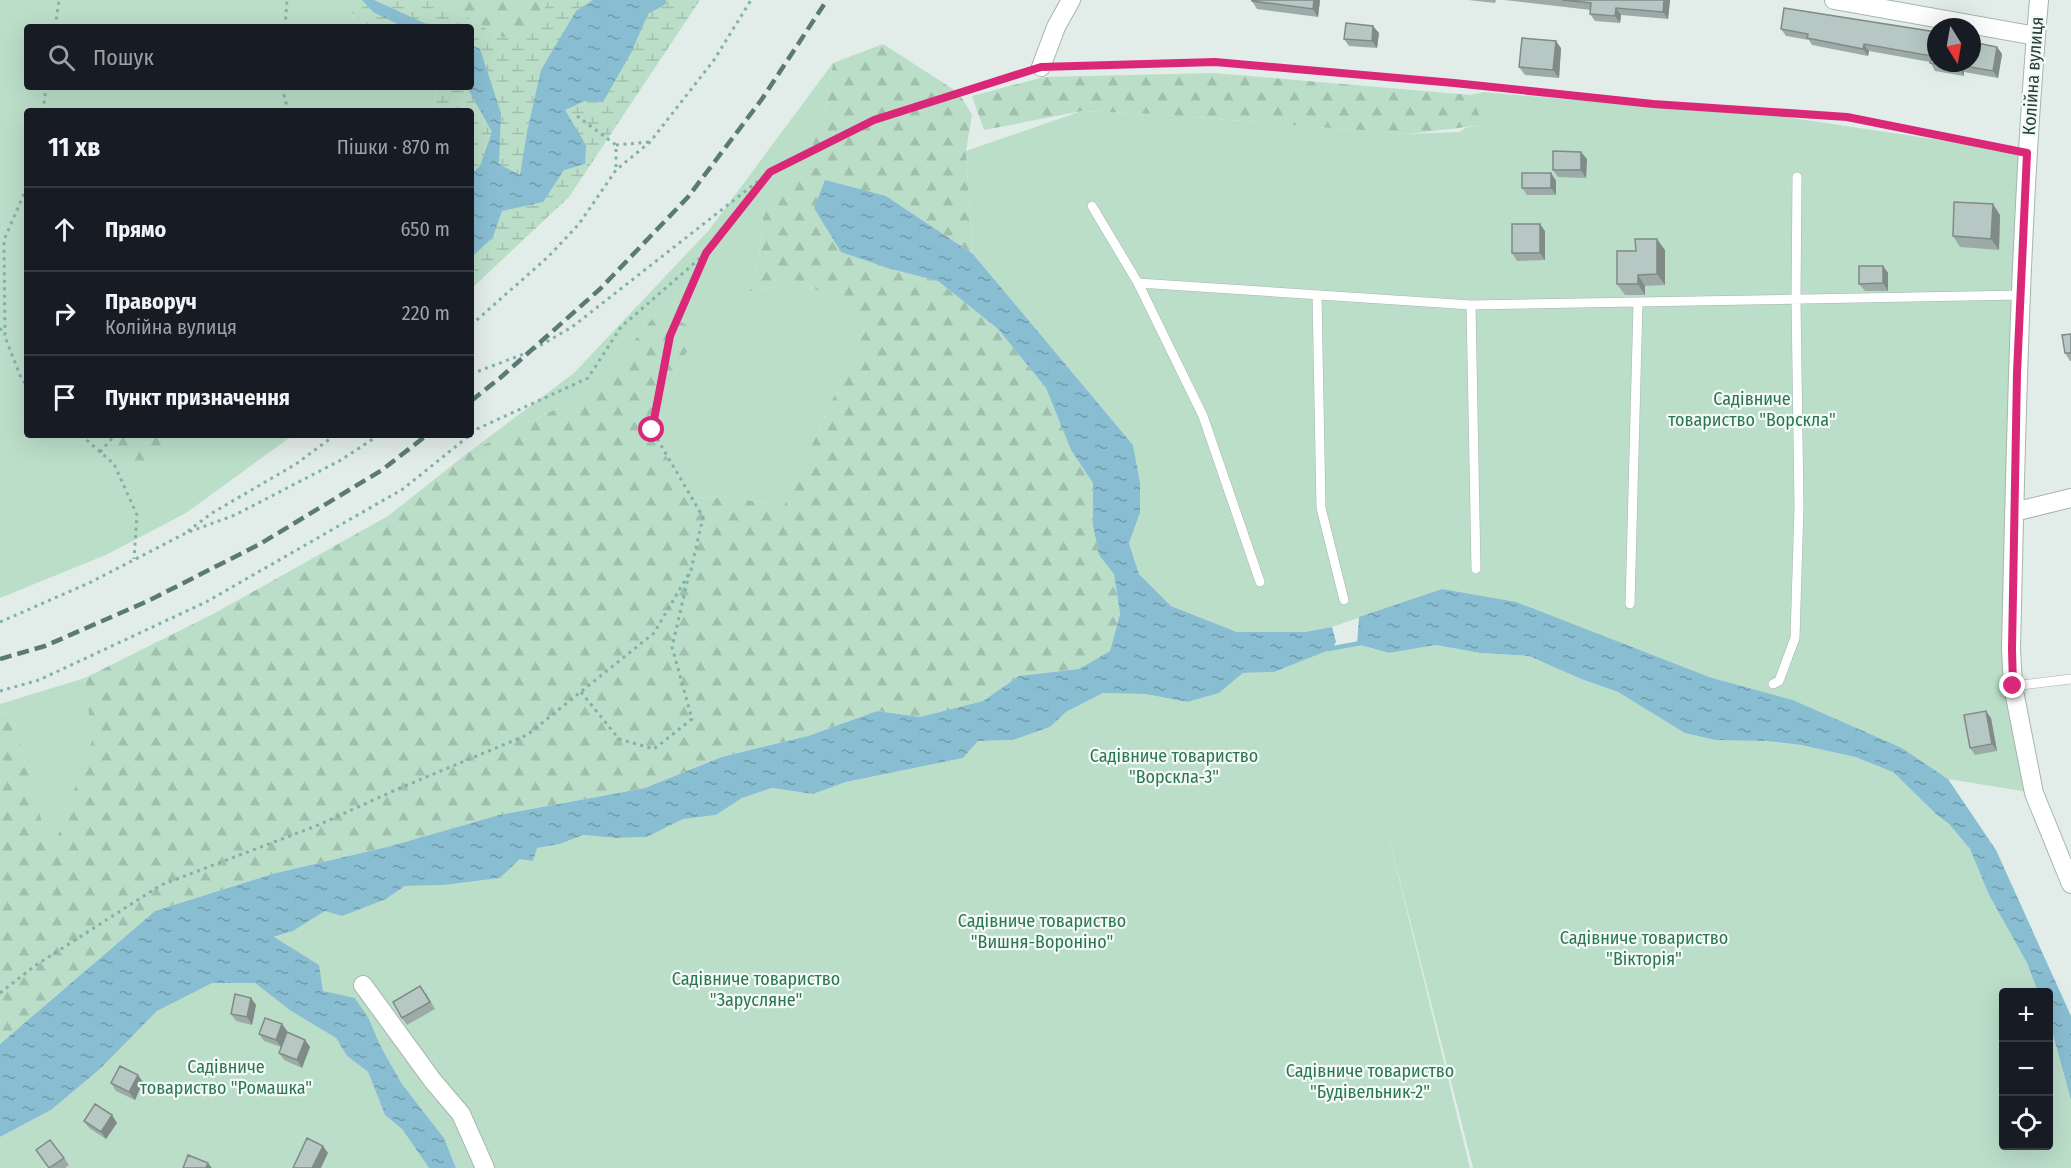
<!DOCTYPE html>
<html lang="uk">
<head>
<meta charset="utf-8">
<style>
  :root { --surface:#171b24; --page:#242831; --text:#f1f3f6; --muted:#9ea1a6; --line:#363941 }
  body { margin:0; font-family:"Fira Sans Condensed",sans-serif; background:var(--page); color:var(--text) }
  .controls { position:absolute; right:18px; bottom:18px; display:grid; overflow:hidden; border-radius:6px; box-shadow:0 6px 24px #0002 }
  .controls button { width:54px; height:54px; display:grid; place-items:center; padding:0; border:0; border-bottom:2px solid var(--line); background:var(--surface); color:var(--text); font:30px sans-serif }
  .compass { position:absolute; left:1927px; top:18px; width:54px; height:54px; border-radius:50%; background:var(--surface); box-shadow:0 6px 24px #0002; rotate:169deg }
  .stop { position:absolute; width:18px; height:18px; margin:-14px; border:4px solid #db2777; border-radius:50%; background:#fff }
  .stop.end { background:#db2777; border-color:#fff; box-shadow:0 2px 6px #0008 }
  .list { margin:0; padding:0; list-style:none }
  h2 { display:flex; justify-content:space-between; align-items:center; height:78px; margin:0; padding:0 24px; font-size:26px }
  h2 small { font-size:20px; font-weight:400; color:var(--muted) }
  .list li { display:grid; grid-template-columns:39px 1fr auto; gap:18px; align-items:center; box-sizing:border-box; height:84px; padding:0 24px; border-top:2px solid var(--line) }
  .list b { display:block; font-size:22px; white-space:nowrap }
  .list p { margin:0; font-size:20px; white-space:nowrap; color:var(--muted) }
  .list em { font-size:20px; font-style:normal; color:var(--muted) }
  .icon { flex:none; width:33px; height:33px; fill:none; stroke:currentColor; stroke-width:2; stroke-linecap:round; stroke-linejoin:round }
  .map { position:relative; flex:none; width:2071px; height:1168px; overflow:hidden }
  .search { position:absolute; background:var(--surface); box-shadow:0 6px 24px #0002; left:24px; top:24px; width:450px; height:66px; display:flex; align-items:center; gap:15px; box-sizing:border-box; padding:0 21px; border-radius:6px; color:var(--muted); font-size:22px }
  .panel { position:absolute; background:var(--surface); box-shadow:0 6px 24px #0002; left:24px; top:108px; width:450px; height:330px; border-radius:6px }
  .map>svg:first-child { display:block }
  .green { fill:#bbdec9 }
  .forest { fill:url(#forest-firs) }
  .wetland { fill:url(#wetland-marsh) }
  .water { fill:url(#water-ripples) }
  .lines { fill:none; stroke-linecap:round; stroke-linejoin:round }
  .stream { stroke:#89bed2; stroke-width:4.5 }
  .lane-casing { stroke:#a5b5b1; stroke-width:10 }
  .street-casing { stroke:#a5b5b1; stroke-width:20 }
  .path { stroke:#82b1a8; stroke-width:3; stroke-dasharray:3 4.5; stroke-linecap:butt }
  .lane { stroke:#fff; stroke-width:9 }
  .street { stroke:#fff; stroke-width:18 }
  .rail { stroke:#5c7a75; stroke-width:4.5; stroke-dasharray:12 6; stroke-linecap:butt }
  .wall { fill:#9daba8 }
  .shaded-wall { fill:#808b88 }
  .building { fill:#b7c7c3; stroke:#808b88; stroke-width:1.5 }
  .route { stroke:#db2777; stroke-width:8 }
  .labels { text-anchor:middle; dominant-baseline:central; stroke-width:4.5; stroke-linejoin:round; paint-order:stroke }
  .street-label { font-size:18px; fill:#223e3a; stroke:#f3f9f7 }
  .park-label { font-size:18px; fill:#2b7651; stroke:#f3f9f7 }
</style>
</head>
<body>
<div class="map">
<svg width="2071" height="1168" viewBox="0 0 2071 1168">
  <defs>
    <pattern id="forest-firs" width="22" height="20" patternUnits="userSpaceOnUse" patternTransform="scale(1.5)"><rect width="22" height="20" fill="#bbdec9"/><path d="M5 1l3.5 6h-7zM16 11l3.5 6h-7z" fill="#a0c0ad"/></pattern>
    <pattern id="wetland-marsh" width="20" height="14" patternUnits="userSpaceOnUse" patternTransform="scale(1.5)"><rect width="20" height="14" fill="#bbdec9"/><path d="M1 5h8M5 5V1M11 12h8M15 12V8" fill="none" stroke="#a0c0ad"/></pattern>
    <pattern id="water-ripples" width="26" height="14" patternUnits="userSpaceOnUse" patternTransform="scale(1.5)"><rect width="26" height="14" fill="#89bed2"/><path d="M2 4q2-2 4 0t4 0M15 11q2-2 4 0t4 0" fill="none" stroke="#709cab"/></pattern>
  </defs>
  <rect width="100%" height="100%" fill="#e2ede9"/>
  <path class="green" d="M0,0H338L367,27H27V87H433L437,91L432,111H27V435H293L186,513L108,554L0,598Z
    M833,63L823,120L804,165L764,209L759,253L750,291L804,282L868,322L784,506L734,498L688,497L648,422L698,332L660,309L594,390L469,452L574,373L709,230Z
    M1483,92L1699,111L1787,116L1792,118L2027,153L2011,649L2034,793L1948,779L1902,748L1793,700L1709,677L1442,589L1332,627L1305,632H1237L1171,606L1139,574L1129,543L1140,513L1133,445L973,254L966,151L1082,111L1153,114L1408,134L1460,132L1465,128L1482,125L1471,95Z
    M1357,644L1389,653L1436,645L1480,653L1529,656L1581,679L1618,692L1686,733L1801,745L1855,757L1893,772L1937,815L1949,824L1970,849L1989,895L2027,963L2038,992H2004V1146H2048L2049,1020L2071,1100V1168H1473L1386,826L1470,1168H456L444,1138L402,1084L381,1047L369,1019L323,991L273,938L293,931L325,911L386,899L405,886L444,885L500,878L520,859L537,848L560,844L583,835L616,838L647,837L683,819L716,815L742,798L772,788L813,794L846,782L963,758L978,741L1013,740L1050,727L1066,712L1103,693L1145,694L1188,702L1219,693L1243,673L1274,672L1332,649Z
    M85,678L93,741L51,855L11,712L0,714V704Z
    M212,982L255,983L291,1011L336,1038L347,1056L368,1072L385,1115L402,1129L429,1168H0V1137L51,1110L100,1069L157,1011Z"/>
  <path class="forest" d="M439,0H549L524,44L495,34Z
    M883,44L959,93L972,115L966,151L973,254L886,196L891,269L938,281L998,329L1046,388L1071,450L1093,482V526L1099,554L1114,574L1120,614L1110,651L1079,669L1019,676L983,701L920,717L877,711L808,736L720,757L645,788L499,815L391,846L272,874L155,911L0,1044V714L11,712L51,854L92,741L85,678L215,613L388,516L469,452L594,390L660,309L698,332L648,422L688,497L734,498L784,506L868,322L804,282L750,291L759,253L764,209L804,165L823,120L833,63Z
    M1214,73L1471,95L1483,125L1408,134L1153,114L1082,111L984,130L972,96L1044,77Z
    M110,435H164L152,473L122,451Z"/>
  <path class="wetland" d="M338,0H439L495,34L524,43L549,0H700L569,197L471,289V111H432L437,91L433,87H471V27H367Z"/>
  <path class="water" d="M362,0H374L433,27H404L373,12Z
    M593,0H666V4L648,14L631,53L603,102L585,101L565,110L586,145L585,164L564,170L543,202L502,211L493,237L471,258V174L480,166L492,132L467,87H471V45L480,49L501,113L499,164L520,175L527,132L541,70L576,11Z
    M825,180L886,196L973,254L1133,445L1140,483V513L1129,543L1139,574L1171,606L1237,632H1305L1332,627L1336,642L1332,649L1274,672L1243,673L1219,693L1188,702L1145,694L1103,693L1066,712L1050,727L1013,740L978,741L963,758L846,782L813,794L772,788L742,798L716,815L683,819L647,837L616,838L583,835L560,844L537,848L533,861L520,859L500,878L444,885L405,886L386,899L342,916L325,911L293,931L274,937L319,965L323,991L355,998L369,1019L381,1047L402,1084L444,1138L456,1168H429L402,1129L385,1115L368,1072L347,1056L336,1038L291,1011L255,983H212L157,1011L100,1069L51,1110L0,1137V1044L155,911L272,874L391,846L499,815L645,788L721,757L808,736L877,711L920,717L983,701L1019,676L1079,669L1110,651L1120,614L1114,574L1099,555L1093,526V483L1071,450L1046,388L998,329L938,281L891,269L841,252L814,208Z
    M1442,589L1516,602L1709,677L1793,700L1902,748L1948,779L1996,850L2071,1016V1100L2049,1020L2048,992H2038L2027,963L1989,895L1970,849L1949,824L1937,815L1893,772L1855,757L1801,745L1766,741L1716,740L1685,733L1618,692L1581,679L1529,656L1480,653L1436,645L1389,653L1357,644L1359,617Z"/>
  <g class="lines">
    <path class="stream" d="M1328,649L1361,643"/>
    <g class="lane-casing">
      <path id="lane" d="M1092,206L1138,283L1471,305L2021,295
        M1138,283L1203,416L1260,582
        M1317,295L1321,508L1344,600
        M1471,305L1476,569
        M1630,604L1638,303
        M1773,684L1779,681L1795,638L1799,507L1796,300L1797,177
        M2013,686L2071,679"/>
    </g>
    <g class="street-casing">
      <path id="street" d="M1834,0L2036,36
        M2039,0C2020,216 2016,432 2011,649L2013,686L2034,793L2071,884
        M1041,67L1056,27L1071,0
        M2014,512L2071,498
        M363,985L433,1081L461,1114L485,1168"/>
    </g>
    <path class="path" d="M55,27L59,0
      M285,27L287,0
      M1059,67L1215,62L1454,83L1653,104L1847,117L2012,150
      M282,87L288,111
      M43,111L46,87
      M577,116L616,145V170
      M616,145L649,142
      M27,187L4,240L5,337L22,380L27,385
      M471,325L548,257L579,224L616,170L650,142L714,60L751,0
      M0,328L4,335
      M471,374L529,352L572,327L766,175
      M471,434L477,429L588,378L621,327L706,253L770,172L874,120L1026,72
      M81,435L114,464L137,515L134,559
      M100,452L115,435
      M188,531L212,513L296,464L335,435
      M0,622L89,583L186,533L235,515L341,460L379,435
      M0,691L39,680L206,602L403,489L470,435
      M581,692L619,739L654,749L692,719L672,647L689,574
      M0,993L36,965L161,885L316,826L400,788L527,735L654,633L691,570L703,517L652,430L671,336L706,254"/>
    <use href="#lane" class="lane"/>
    <use href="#street" class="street"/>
    <path class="rail" d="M471,401L500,378L600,289L688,197L762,99L827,0
      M0,659L45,646L148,601L260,544L382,470L427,435"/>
  </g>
  <path class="wall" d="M1320,0L1318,17L1257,9L1252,1Z
    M1468,0H1496L1495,3Z
    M1504,0H1670L1668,19L1621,15L1620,23L1595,21L1590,14L1591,10Z
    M1781,29L1936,32V63L1997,47L2002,54L1998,78L1964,72V76L1935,71L1930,62L1869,51L1868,56L1812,45L1809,40L1786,36Z
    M1379,33L1377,48L1349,46L1344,39Z
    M1561,48L1559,78L1525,75L1519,67Z
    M1587,159L1586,178L1558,177L1553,170Z
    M1551,173L1556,181V195H1527L1522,188Z
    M2000,215L1999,250L1960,247L1953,236Z
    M1545,231V260L1517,261L1512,253Z
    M1665,250V285L1645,286V295H1625L1617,284Z
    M1883,266L1888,273V291H1865L1859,284Z
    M2071,334V361H2070L2065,353Z
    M1991,718L1997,751L1975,755L1970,748Z
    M426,993L435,1009L407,1025L402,1018Z
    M251,998L256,1005L252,1025L236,1021L231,1014Z
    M282,1024L287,1031L282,1045L305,1040L310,1047L302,1068L284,1060L279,1053L281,1047L264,1041L259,1034Z
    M143,1082L135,1100L116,1091L111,1083Z
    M112,1115L117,1123L106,1139L89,1128L84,1121Z
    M64,1158L69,1165L65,1168H49Z"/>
  <path class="shaded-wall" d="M1314,0H1320L1318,17L1313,9Z
    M1664,0H1670L1668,19L1663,12Z
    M1616,8L1621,15L1620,23L1615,16Z
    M1373,26L1379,33L1377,48L1372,41Z
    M1556,41L1561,48L1559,78L1553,70Z
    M1864,44L1869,51L1868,56L1863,49Z
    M1997,47L2002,54L1998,78L1993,71Z
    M1959,65L1964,72V76L1959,68Z
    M1581,152L1587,159L1586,178L1581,170Z
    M1551,173L1556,181V195L1551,188Z
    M1993,204L2000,215L1999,250L1991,239Z
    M1540,224L1545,231V260L1540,253Z
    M1657,239L1665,250V285L1657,274Z
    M1883,266L1888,273V291L1883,283Z
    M1638,275L1645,286V295L1638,284Z
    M1986,711L1991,718L1997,751L1992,744Z
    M251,998L256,1005L252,1025L247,1017Z
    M282,1024L287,1031L281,1047L276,1040Z
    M305,1040L310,1047L302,1068L297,1060Z
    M138,1075L143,1082L135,1100L129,1092Z
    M112,1115L117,1123L106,1139L101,1132Z
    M323,1146L328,1153L321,1168H312Z
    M208,1163L212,1168H206Z"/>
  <path class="building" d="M1252,0H1314L1313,9L1252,1Z
    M1562,0H1664L1663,12L1616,8L1615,16L1590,14L1591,3Z
    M1784,8L1936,32V63H1972V42L1997,47L1993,71L1959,65V68L1930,63L1932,56L1864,44L1863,49L1807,38L1808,34L1781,29Z
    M1346,23L1373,26L1372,41L1344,39Z
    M1522,38L1556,41L1553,70L1519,67Z
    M1553,151L1581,152V170H1553Z
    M1522,173H1551V188H1522Z
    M1954,202L1993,204L1991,239L1953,236Z
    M1512,224H1540V253H1512Z
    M1635,239H1657V274L1638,275V284H1617V251H1636Z
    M1859,266H1883V283L1859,284Z
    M2071,334V353H2065L2062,335Z
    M1986,711L1992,744L1970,748L1964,715Z
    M420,986L430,1002L402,1018L393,1002Z
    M235,994L251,998L247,1017L231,1014Z
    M265,1018L282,1024L276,1040L259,1034Z
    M287,1032L305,1040L297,1060L279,1053Z
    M120,1066L138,1075L129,1092L111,1083Z
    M95,1104L112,1115L101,1132L84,1121Z
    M307,1138L323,1146L312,1168H293Z
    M50,1140L64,1158L49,1168L36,1150Z
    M188,1155L208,1163L206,1168H183Z"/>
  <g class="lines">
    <path class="route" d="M652,430L670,336L706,253L770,172L874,120L1041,67L1215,62L1454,83L1653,104L1847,117L2027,153L2017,373L2012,649L2013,686"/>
  </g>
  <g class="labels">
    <g class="street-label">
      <text transform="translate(2033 76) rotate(-86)">Колійна вулиця</text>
    </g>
    <g class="park-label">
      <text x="1752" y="399">Садівниче<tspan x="1752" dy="21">товариство "Ворскла"</tspan></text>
      <text x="1174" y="756">Садівниче товариство<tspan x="1174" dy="21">"Ворскла-3"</tspan></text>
      <text x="1042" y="921">Садівниче товариство<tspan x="1042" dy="21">"Вишня-Вороніно"</tspan></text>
      <text x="1644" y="938">Садівниче товариство<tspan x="1644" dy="21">"Вікторія"</tspan></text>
      <text x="756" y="979">Садівниче товариство<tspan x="756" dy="21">"Зарусляне"</tspan></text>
      <text x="226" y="1067">Садівниче<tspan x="226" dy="21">товариство "Ромашка"</tspan></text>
      <text x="1370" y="1071">Садівниче товариство<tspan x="1370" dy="21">"Будівельник-2"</tspan></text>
    </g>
  </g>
</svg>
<div class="controls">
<button>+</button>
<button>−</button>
<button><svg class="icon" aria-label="locate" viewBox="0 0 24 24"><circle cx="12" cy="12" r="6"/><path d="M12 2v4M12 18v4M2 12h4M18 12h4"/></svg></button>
</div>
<svg class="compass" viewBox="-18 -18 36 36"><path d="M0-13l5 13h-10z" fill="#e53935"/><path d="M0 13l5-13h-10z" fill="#9ea1a6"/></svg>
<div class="stop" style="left:652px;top:430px"></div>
<div class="stop end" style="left:2013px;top:686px"></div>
<div class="search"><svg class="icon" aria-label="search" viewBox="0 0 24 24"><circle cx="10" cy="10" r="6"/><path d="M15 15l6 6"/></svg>Пошук</div>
<section class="panel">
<h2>11 хв<small>Пішки · 870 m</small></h2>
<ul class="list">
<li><svg class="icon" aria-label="ahead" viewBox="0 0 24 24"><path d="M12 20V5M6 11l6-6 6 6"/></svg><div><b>Прямо</b></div><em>650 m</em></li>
<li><svg class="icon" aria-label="right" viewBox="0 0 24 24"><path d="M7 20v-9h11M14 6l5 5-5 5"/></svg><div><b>Праворуч</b><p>Колійна вулиця</p></div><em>220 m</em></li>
<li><svg class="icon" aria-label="arrive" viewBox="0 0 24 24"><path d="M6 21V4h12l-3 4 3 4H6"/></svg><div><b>Пункт призначення</b></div></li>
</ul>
</section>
</div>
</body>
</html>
